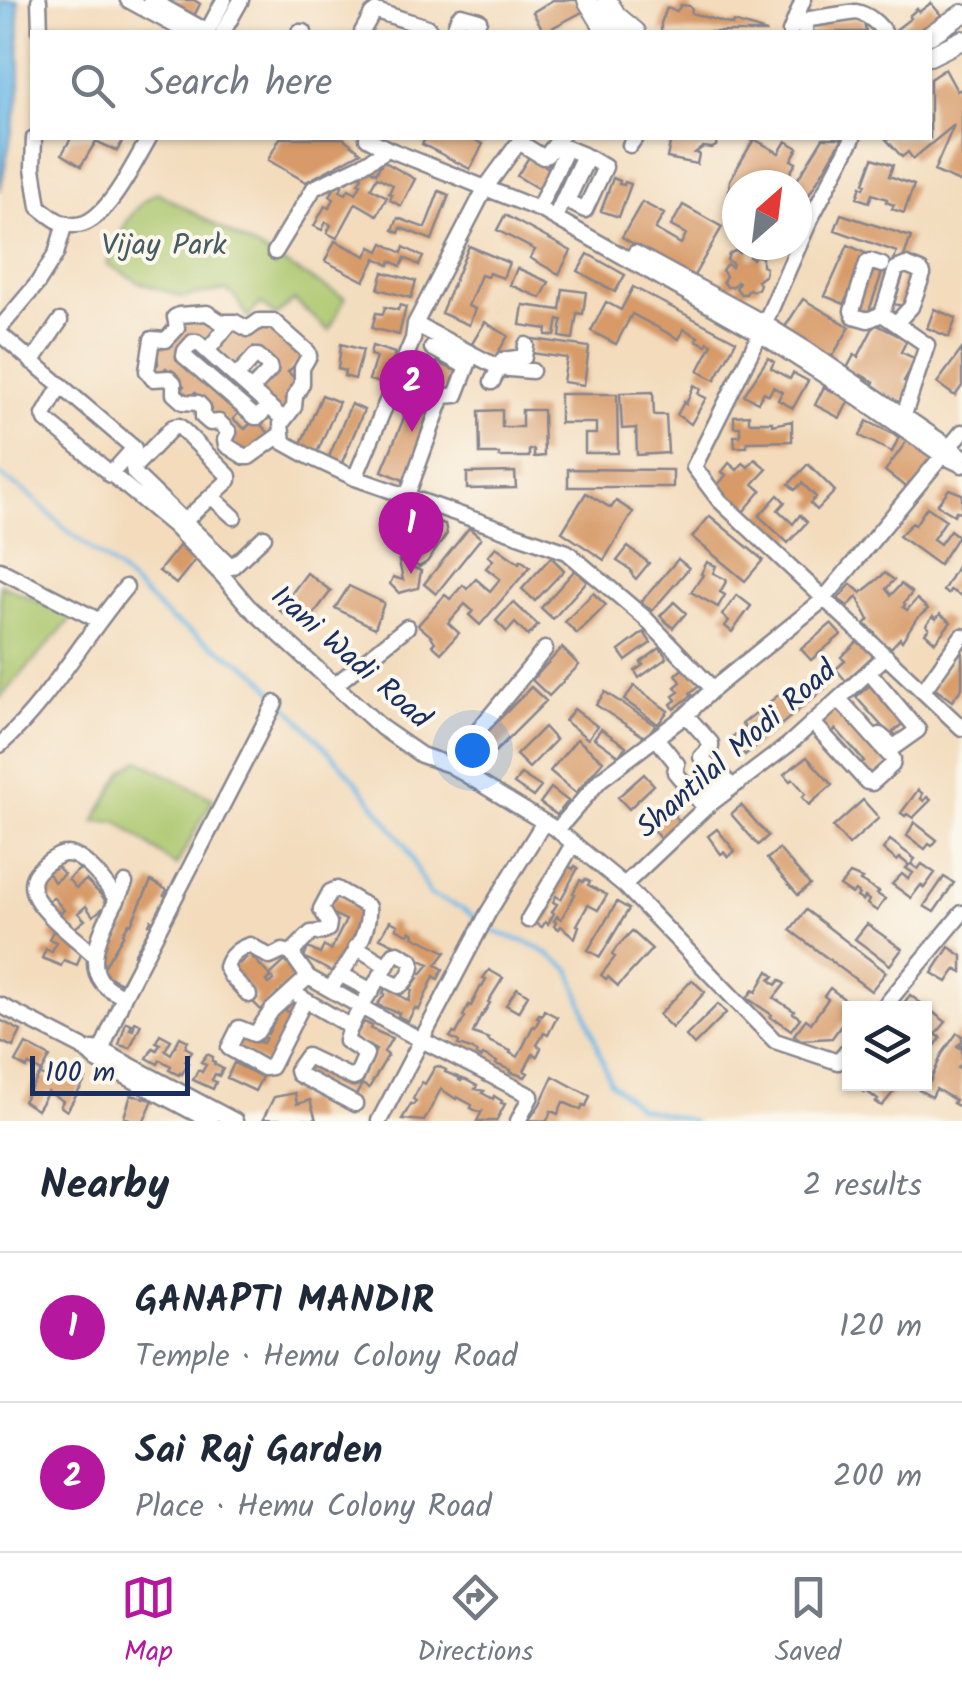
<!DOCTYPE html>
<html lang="en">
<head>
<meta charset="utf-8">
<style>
  :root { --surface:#fff; --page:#f6f6f7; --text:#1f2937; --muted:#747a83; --line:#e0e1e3; --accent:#b5179e }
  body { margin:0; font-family:Kalam,sans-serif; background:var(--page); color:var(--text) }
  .controls { position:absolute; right:30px; bottom:30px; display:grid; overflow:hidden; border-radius:0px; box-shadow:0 2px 8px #0004 }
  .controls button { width:90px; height:90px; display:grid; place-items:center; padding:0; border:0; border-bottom:2px solid var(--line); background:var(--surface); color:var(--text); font:50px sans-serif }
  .compass { position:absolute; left:722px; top:170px; width:90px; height:90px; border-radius:50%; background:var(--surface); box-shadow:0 2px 8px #0004; rotate:28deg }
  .scale { position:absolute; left:30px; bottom:25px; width:160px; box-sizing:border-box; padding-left:10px; border:5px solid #1b2f5e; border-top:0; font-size:28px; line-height:35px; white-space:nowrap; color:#1b2f5e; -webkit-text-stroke:8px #fbf7ec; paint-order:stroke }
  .you { position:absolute; left:472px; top:750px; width:35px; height:35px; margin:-25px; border:8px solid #fff; border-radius:50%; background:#1a73e8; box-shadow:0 0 0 15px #1a73e833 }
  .badge { display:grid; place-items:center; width:65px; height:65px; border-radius:50%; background:var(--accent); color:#fff; font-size:32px; font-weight:700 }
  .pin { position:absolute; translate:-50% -82px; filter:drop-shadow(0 2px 5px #0008) }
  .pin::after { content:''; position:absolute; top:52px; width:35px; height:30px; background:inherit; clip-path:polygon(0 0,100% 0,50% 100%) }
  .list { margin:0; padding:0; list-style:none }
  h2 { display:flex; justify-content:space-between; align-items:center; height:130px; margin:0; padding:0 40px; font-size:42px }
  h2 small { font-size:32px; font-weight:400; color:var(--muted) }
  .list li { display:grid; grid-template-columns:65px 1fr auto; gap:30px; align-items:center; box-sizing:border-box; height:150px; padding:0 40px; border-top:2px solid var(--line) }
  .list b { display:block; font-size:38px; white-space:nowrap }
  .list p { margin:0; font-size:32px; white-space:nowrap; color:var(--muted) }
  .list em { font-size:32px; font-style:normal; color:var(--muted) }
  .icon { flex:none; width:55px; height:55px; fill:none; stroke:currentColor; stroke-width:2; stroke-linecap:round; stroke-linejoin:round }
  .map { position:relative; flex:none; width:962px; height:1121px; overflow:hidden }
  .search { position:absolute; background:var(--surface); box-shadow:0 2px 8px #0004; left:30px; right:30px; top:30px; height:110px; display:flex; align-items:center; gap:25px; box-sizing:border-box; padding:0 35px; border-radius:0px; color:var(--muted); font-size:38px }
  .sheet { height:430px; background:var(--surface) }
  nav { display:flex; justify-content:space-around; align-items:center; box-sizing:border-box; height:140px; border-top:2px solid var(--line); background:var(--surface); font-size:28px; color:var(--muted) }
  nav a { display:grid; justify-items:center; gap:5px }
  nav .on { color:var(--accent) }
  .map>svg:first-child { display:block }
  .green { fill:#abc66c; stroke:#637a65; stroke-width:2.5 }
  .water { fill:#6cb8e5; stroke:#4474a2; stroke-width:2.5 }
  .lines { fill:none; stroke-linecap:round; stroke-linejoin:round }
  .stream { stroke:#6cb8e5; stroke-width:4 }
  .building { fill:#d79a68 }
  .minor-casing { stroke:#87858d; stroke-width:19 }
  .major-casing { stroke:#87858d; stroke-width:22 }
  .minor { stroke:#fff; stroke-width:14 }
  .major { stroke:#fff; stroke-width:18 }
  .labels { text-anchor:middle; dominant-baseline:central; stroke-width:8; stroke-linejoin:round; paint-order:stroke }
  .park-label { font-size:30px; fill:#465c62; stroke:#fbf7ec }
  .street-label { font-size:30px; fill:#1b2f5e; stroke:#fbf7ec }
</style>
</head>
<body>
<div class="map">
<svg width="962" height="1121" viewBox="0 0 962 1121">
  <rect width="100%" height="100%" fill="#fbf7ec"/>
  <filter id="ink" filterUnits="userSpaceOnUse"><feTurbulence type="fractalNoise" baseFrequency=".01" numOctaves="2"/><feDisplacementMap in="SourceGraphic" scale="20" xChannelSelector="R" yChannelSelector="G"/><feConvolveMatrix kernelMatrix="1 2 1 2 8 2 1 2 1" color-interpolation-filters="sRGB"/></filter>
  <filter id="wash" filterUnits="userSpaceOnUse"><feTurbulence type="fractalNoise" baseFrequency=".0048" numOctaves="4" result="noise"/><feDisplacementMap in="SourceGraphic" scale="40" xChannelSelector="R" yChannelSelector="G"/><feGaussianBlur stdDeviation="2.25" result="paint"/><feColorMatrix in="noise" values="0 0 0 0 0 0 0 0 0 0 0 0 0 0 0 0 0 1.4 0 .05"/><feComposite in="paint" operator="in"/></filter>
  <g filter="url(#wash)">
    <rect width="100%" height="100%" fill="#f3dbbc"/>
    <path class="green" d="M157,192L345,298L329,331L294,300L276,316L261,303L248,317L234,296L226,290L182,297L139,282L107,264C121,234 127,210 157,192Z
      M0,584L73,617L0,698Z
      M139,760L213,799L176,866L117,821L94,822L124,770Z"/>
    <path class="water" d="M0,0H18L20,90L0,191Z"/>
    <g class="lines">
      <path class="stream" d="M0,475L27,493L67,530L117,569L170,619L256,672L356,781L405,845L430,895L462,908L480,921
        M487,927L492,931L534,945L570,969L610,1082L639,1108L693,1121"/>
    </g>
    <g id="blocks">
      <path class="building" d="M161,0H194L200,4L193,18Z
        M553,0H580L586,10L544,32L533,12Z
        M931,3L941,15L920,32H893L911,18L909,16L917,9L919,12Z
        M681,5L689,6L692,9L691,13L732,25L733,22L767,32H661V23L667,8L677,11Z
        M863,18L866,32H812V24Z
        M945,69L957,91L962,89V183L934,171L954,125L913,159L908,152L902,157L885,138H930V79Z
        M71,138H124L117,151L96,141L81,166L62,154Z
        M280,138H343L361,152L306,182L268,160Z
        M426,138H471L483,144L470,169L422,144Z
        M671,138H681L683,140L687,138L693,141H697L698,138H717L716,146L712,148L703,147L695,153L699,154L697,164L667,158Z
        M823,138H843L797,215V185H794Z
        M754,139L779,153L786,141L798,148L791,160L796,163L783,185H737V211L728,206L730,180Z
        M529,157L551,169L539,189L517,176Z
        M873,158L893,165L889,176L914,185L904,213L892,209L894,205L886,202L887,199L872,194L869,202L857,198L861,186L864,188L866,184L864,183Z
        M383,161L415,179L401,206L390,200L392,195L389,193L393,185L377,177L371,188L387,197L377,215L356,203L337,238L327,233L331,225L326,222L322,230L314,226L325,206L329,208L334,199L330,196L337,183L342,186L340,191L346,194L349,189L356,193L361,184L358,183L362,177L359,175L364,166L376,173Z
        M613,178L620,181L619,184L624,185L625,182L631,184L619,217L601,211Z
        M439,191L449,195L432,240L401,228L399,233L393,230L398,218L425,228Z
        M642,202L664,214L655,229L681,244L686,234L671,226L683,205L722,227L692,279L622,237Z
        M841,214L911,237L902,262L894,259L897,252L835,230Z
        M505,215L571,251L559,274L530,258L535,250L497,230Z
        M335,241L366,256L371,247L379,251L383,243L402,253L404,247L423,257L419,265L405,258L401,266L391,261L389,265L376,258L364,281L325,261Z
        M848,245L867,254L844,304L825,296Z
        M469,246L509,263L503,278L489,273L487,277L481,275L468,306L475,309L469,325L441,313Z
        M745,248L750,251L749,257L753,259L755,256L762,257V266L766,268L765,275L757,281L760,284L758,289L752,291L749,289L746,294H741L736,288L739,283L737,282L732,287H727L723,281L726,276L722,270L727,264L732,267L733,264L727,260L729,254L735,251L739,253Z
        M588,254L625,275L615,292L578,271Z
        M869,263L884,267L867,317L853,312Z
        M517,268L549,282L541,298L510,285Z
        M905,269L919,273L907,307L894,304Z
        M383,272L416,281L411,298L378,289Z
        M633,287L736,341L715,380L698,371L712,344L708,342L706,345L696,340L698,337L684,329L679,339L632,314L616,344L591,331L606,302L621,310Z
        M563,289L586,292L583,314L577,313L573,339L560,337L562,320L558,319L555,336L546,335L547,329L520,325L523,305L560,310Z
        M803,299L850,327L830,360L785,327Z
        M400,305L406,307L399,335L372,328L376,313L383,314L385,307L398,310Z
        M934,309L956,318L949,337L927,328Z
        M207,315L216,331L207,344L179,352L242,409L233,419L245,429L255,419L271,435L244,455L229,443L237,433L219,415L211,422L204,415L210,408L195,392L185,402L177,394L184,386L166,368L156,377L150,372L158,364L156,348L180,316Z
        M485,322L508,336L493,361L470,347Z
        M264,323L306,354L288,372L300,383L286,398L293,405L282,415L254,391L264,386L278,370L253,347L238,364L242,368L237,375L211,352L235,324Z
        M875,324L907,340L901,352L916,359L904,381L913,386L903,405L872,386L874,382L861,375L859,380L845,372L854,355L858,357Z
        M533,339L589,347L584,385L563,382L567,358L531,353Z
        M341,344L363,350L355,379L344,376L345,371L338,369Z
        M372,346L395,353L390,369L384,368L380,383L369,380L376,357L370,355Z
        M962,349V386L955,396L937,383Z
        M768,358L774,362L771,368L790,379L793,373L808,381L793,408L778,400L782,392L773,387L769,395L764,392L758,402L744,395Z
        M436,362L463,374L455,392L442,388L408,482L382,471L425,367L432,369Z
        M694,385L701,389L698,394L706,398L691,424L677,415L684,402L686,404Z
        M824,387L849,400L840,418L815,405Z
        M653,392L654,415H666L668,453L637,455L636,428L622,429L620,393Z
        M560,394H617L618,453H585V434H596V423H560Z
        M322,395L339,402L316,455L299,448Z
        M351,404L364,410L341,465L328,459Z
        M502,410V427H522V410H543L544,456L534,457V450H529V457H499V454H480L479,411Z
        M749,415V422H772V425L792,421V441L747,442V447H735L734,436H740V427H734V416Z
        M867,421L899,437L892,452L860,436Z
        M909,438L938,460L912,492L885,471Z
        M755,459L767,469L753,484L761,491L743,512L715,488L726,475L722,472L729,463L737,470L743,463L748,467Z
        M808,464L835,491L817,510L810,503L816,497L802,483L795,490L789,484Z
        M568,469L673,470V487H568Z
        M515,472L516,488L467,489V473Z
        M949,489L962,494V512L956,511L954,515L937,505Z
        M586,493L611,508L616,501L633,512L604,560L562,532Z
        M778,495L785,502L778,510L793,524L800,515L807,522L788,543L759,516Z
        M927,507L946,520L933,539L940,544L950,530L958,536L939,565L899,536L912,523L915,525Z
        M409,513L445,524L447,534L427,562L419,567L391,549L402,533Z
        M710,516L763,560L745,581L692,537Z
        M469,528L481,538L436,594L424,584Z
        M180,545L195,560L176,584L159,571Z
        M496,547L519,563L521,560L530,567L480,625L469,615L473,611L465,604L448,623L459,633L441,653L432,645L435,642L431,636L418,625L445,595L450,599L463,585L467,589L476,579L490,591L500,579L486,568L493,560L488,556Z
        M628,547L649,563L636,579L632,575L631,570L617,561Z
        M551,557L564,570L535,601L522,589Z
        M678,559L689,568L652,611L641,602Z
        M399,561L421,571L418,588L399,593L390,584L393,577L403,580Z
        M707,562L716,566L713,573L727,580L720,592L725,595L718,607L691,592L703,575L701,574Z
        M958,565L962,567V596L950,590L948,594L943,591Z
        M575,570L587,581L553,619L541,608Z
        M307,573L331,591L303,628L279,610Z
        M885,573L894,580L886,589L891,595L901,584L912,593L904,603L905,605L903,607L907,610L917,599L928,609L916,619L902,641L900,638L891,648L889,646L884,651L875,633L865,624L869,620L857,597L848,606L838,599L851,584L861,593Z
        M349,586L384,603L375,628L335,608Z
        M593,593L606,605L577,634L565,622Z
        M737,595L751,606L732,632L725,626L729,621L722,615Z
        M513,602L538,625L528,636L515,623L507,632L496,621Z
        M674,602L686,613L673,628L660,616Z
        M940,614L951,622L935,642L925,633L929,628L926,625L933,616L936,619Z
        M831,624L841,635L811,660L801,649Z
        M644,632L651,643L626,661L619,651Z
        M859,640L873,656L846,681L836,669L845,661L841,657Z
        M562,648L579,665L549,696L532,680Z
        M660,648L667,658L639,678L635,671L643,665L641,662Z
        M962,650V688L952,701L934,688Z
        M688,665L702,684L690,693L692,695L674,709L671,704L676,700L673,696L679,692L675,687L681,682L676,674Z
        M804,681L810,688L819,681L825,688L745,755L731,738L745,727L742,724L786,689L789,693Z
        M870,685L898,717L901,715L909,718L893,732L897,737L890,743L886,731L856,697Z
        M634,686L668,711L658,724L624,700Z
        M531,687L546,701L489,758L475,744Z
        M605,692L655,725L646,738L596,705Z
        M842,705L891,760L868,780L857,767L864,761L836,729L829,735L819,724Z
        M574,709L597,726L588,739L565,721Z
        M544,727L556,740L529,768L516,755Z
        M601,729L626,746L619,756L594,738Z
        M577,739L603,761L576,793L550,771Z
        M807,757L832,785L809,805L802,797L806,794L793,779L790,781L784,774Z
        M521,774L541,787L533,797L514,784Z
        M644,774L654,785L629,809L618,797Z
        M551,788L568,801L557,815L540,803Z
        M918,790L922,793L921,799L924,801L927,797L931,800L913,818L907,814L905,816L901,813Z
        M863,800L879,818L849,845L833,827Z
        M666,805L682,825L662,841L646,821Z
        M741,805L768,836L758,845L731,814Z
        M914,822L937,840L932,846L929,844L925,849L907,836Z
        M717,829L735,851L728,857L724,852L721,854L708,836Z
        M890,840L915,859L911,864L918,869L922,864L935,873L924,888L921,885L911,898L892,884L902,874L908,879L913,873L906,868L909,865L900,858L897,861L883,849Z
        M779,849L810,885L798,895L767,859Z
        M68,857L80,869L68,879L76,888L86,880L103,897L107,905L93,916L86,906L78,913L85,920L71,931L58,915L64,910L53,897L48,901L34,883L48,872L54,882L64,874L57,866Z
        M568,866L573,869L575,866L578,868L561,899L556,896L553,902L557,904L552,912L554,913L548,924L545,922L542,927L534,923L543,904L546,906L549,900L545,897L562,871L564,873Z
        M850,874L862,879L860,881L879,892L877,894L885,899L877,911L867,904L869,900L865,897L863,901L857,897L859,894L855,891L852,894L840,886Z
        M944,877L954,883L934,912L924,906Z
        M585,879L590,882L588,885L607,895L598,910L588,905L577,925L579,926L575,938L561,926L559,929L554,926L556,922L554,921L557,916L561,919L575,894L573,893L580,880L583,882Z
        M151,881L167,890L164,895L167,896L154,921L151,920L149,924L151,926L134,955L136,956L121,983L101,972L124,934L123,933L129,923L131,924Z
        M335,895L356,907L367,911L358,928L362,930L343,968L337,965L334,973L304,957L308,948L320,954L324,946L331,950L346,920L327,911Z
        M617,902L629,909L600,957L588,950Z
        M806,910L886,972L871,991L790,930Z
        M390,921L398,925L396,928L408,934L410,931L414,934L413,936L446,952L436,965L443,969L438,979L434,976L419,1010L415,1008L408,1021L398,1016L399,1013L377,1005L385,994L383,993L386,987L409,1001L412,990L410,989L418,978L416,977L418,973L421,974L429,964L413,956L414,954L380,938Z
        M867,924L902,949L890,965L855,939Z
        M53,931L71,938L69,944L83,949L77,965L64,960L61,966L42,958L46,949L52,952L56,942L49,939Z
        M632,931L652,949L618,986L608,977L606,979L601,975L615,957L612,955L616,948Z
        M949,947L962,956V972L956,969L947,982L932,973Z
        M247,951L271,977L266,981L269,984L274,980L270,975L285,961L298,975L261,1010L253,1002L257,998L229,968L237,961L239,964L246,958L243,955Z
        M489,970L503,978L488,1002L490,1003L482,1016L481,1015L473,1033L489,1039L488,1041L511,1051L510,1053L518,1057L533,1026L535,1027L540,1018L537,1017L539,1014L542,1015L544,1010L557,1017L548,1035L544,1033L537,1045L541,1048L537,1056L533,1054L524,1071L528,1073L525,1077L510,1072L511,1070L496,1064L497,1062L483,1055L481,1058L476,1055L477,1053L471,1049L458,1045L459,1042L450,1037L453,1033L456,1034L465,1017L463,1016L469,1005L471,1006L481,986L482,987L486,979L483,978Z
        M768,971L774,976L770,980L776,985L780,980L785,984L774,998L794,1011L793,1013L800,1018L791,1030L777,1020L776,1021L770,1017L772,1015L747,998L753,990L756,992Z
        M692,980L705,992L672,1028L659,1015Z
        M517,988L528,995L518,1012L506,1005Z
        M830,988L856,1008H850V1013L832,1038L801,1040L794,1035L806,1019L811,1023L828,999L824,996Z
        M910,995L946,1022L936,1034L941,1038L931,1051L924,1046V1008H900Z
        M718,1004L726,1013L694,1045L686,1036Z
        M282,1006L291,1015L266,1065L237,1048L240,1030L252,1040L263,1043L266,1038L264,1037L265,1033L268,1034Z
        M0,1020L21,1031L13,1047L0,1041Z
        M126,1022L132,1024L130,1029L133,1030L135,1022L141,1024L130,1048L119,1045Z
        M364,1022L372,1026L371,1029L392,1038L384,1052L388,1055L369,1088L358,1082L376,1050L354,1038Z
        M957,1033L962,1035V1042L957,1046L960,1048L962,1044V1063L958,1068L962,1070V1108L953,1103L955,1100L936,1089L932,1097L919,1090L924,1084V1079L930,1082L942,1054Z
        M160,1034L171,1040L165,1050L171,1054L180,1037L188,1041L185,1047L192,1051L185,1061L188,1063L182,1074L180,1073L179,1075L169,1070L171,1066L160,1060L158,1064L147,1058L153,1048L157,1050L160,1044L156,1042Z
        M26,1044L50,1057L42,1072L29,1065L27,1068L16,1062Z
        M207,1054L213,1057L212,1061L215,1062L214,1064L223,1069L219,1076L215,1074L212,1080L216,1082L213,1089L193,1080L198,1070L202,1072L206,1065L201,1062Z
        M307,1059L361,1086L354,1099L300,1072Z
        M234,1063L262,1077L255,1091L227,1078Z
        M438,1066L446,1070L445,1072L460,1078L459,1080L461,1081L462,1079L466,1080L477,1086L475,1089L484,1091L482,1093L493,1099L494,1096L502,1101L501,1103L505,1104L496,1121H477L482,1111L479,1112L471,1108L472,1105L457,1097L456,1099L441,1089L424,1121L402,1119L411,1104L413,1105L416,1101L413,1099L422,1082L425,1084L435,1067Z
        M65,1067L86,1079L67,1111L60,1106L63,1101L48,1092L37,1110L23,1101L40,1074L55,1083Z
        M553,1076L590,1096L586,1106L583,1105L581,1110L563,1102L558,1114L551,1111L547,1121L529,1120L540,1104Z
        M865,1084H900L882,1106L876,1102L878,1100L865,1090L864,1092L861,1090Z
        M295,1093L297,1104L310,1100L316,1120L263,1119L274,1097Z
        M131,1095L153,1100L144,1121H134L124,1117Z"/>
    </g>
  </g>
  <g filter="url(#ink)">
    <use href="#blocks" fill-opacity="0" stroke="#87858d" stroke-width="2.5"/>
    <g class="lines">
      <g class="minor-casing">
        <path id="minor" d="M39,0L40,32
          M128,0L187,32
          M151,0L208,32
          M207,32L224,0
          M223,32L241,0
          M299,32H304
          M362,32L372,14L376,11L427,27L431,32
          M453,32L458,18L461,15L479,20
          M790,32L803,0
          M805,32V22L810,19L856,12C867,14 878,23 884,32
          M34,138L33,168L39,207C49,215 60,225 74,225C105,227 135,161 149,138
          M367,138L388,149L543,211L760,334L856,396L943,456L962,465
          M853,138L811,218L760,334L694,467L719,500L962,728
          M519,142L543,157L547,155L560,138
          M630,145L635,138
          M588,157L605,167L585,210L567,201Z
          M542,201L567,148L584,155L558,211
          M275,252L314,188L362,165L388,149
          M635,253L764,323L809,351L961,455
          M882,314L868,320L854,316L852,311L867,263L870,261L882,265
          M897,322L911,307L923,274L921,271L906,265L896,269L882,314L927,345L902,421
          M415,324L499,368L532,371
          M0,328L37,284L56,254L65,223
          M0,334L134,448L110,475
          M432,348L467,367
          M207,351L230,323
          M32,362L60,321
          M236,377L255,356H258L269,366L270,370L251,390
          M492,382L503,360L524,357L526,345
          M61,385L44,415L46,420L174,526L222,575L248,606L382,728L421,755L450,765L557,830L624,885L775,1041L838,1062L850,1048
          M269,406L258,417H255L184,356L185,351L193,342H197L284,420
          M281,434L249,457H245L226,445L225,440L229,432L219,422L210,423L203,417V408L198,403L183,402L174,394V383L169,378L153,379L147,371L152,339L166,340L177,328L175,317L179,315L207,313L221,322H235L248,329L259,321H273L308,352L309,356L302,368V384L295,396L294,407L281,424L283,442L310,457L355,478L567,552L645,618L713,689
          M355,478L413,339L415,324L486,187L522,138
          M158,496L187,524L183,528
          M211,496L234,517
          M407,496L443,396L456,395L472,354
          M149,505L158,496L134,473L133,468L173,427L179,426L229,476V480L191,515
          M187,524L232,567L264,537
          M0,570L98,620
          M869,672L918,730L894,747L880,735
          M335,685L407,627
          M923,691L962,636
          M686,715L711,743V747L701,757L711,769L717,770L732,787
          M813,723L867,782L872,783L892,765L893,759L839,699
          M656,738L677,764L675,772L705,808
          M0,745C50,700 83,638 126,587
          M450,765L545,649
          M698,799L724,778
          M557,830L600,780L686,715L713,689L823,600L962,432
          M624,885L705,808L788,745L886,656
          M528,920L573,844
          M356,947L387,966
          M291,953L311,933L323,932L328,929L329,923L321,909L330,892L337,889L368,907C371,935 346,967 330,989
          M93,954C77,939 47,917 36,898C26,879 37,870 51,860C57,857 59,854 66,854C85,854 108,886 117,901
          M340,974L372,991
          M249,995L231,976L226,967C229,956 239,948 250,945L270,957L283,951L291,953L308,977L404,1031L531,1096L518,1121
          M124,996C67,977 109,919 125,883
          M300,997L351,1027
          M305,1000L271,1067L264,1068L229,1048L239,1028L254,1034L257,1032L272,1010L308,977
          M0,1005L82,1047L97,1061L210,1121
          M883,1008L962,913
          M93,1049L101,1050L235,1121
          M97,1061L124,996L275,703
          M355,1104L298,1074L297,1070L307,1056L353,1078L356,1077L366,1054L346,1041C350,1019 381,976 394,954L398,953L412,961C414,969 406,982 399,986L380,977
          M379,1121L488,913L544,822"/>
      </g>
      <g class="major-casing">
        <path id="major" d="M587,0L601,23L612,32
          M607,0L617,16L636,32
          M930,35L962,14
          M930,56L962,40"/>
      </g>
      <use href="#minor" class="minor"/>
      <use href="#major" class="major"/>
    </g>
  </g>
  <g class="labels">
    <g class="park-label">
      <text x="164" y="246">Vijay Park</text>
    </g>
    <g class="street-label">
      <text transform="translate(350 658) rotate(41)">Irani Wadi Road</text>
      <text transform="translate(737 750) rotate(-41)">Shantilal Modi Road</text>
    </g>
  </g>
</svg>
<div class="controls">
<button><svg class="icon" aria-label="layers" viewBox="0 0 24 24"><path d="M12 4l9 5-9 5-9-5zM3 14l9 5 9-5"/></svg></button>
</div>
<svg class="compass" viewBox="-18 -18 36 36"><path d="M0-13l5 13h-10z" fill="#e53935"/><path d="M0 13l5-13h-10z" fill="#747a83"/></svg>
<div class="scale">100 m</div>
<div class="you"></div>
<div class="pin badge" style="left:411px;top:574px">1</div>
<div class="pin badge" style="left:412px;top:432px">2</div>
<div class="search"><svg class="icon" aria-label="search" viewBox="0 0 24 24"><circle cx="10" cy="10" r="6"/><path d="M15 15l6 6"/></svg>Search here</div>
</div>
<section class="sheet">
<h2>Nearby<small>2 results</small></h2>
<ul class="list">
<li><span class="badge">1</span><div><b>GANAPTI MANDIR</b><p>Temple · Hemu Colony Road</p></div><em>120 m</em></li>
<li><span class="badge">2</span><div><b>Sai Raj Garden</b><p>Place · Hemu Colony Road</p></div><em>200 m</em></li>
</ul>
</section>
<nav>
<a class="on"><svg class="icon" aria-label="map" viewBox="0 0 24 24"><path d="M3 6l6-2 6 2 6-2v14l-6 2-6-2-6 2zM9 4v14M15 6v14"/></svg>Map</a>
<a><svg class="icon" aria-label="directions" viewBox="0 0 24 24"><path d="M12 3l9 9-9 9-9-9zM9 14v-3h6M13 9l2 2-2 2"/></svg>Directions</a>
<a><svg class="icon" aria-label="saved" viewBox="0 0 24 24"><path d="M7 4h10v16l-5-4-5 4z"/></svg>Saved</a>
</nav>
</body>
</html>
